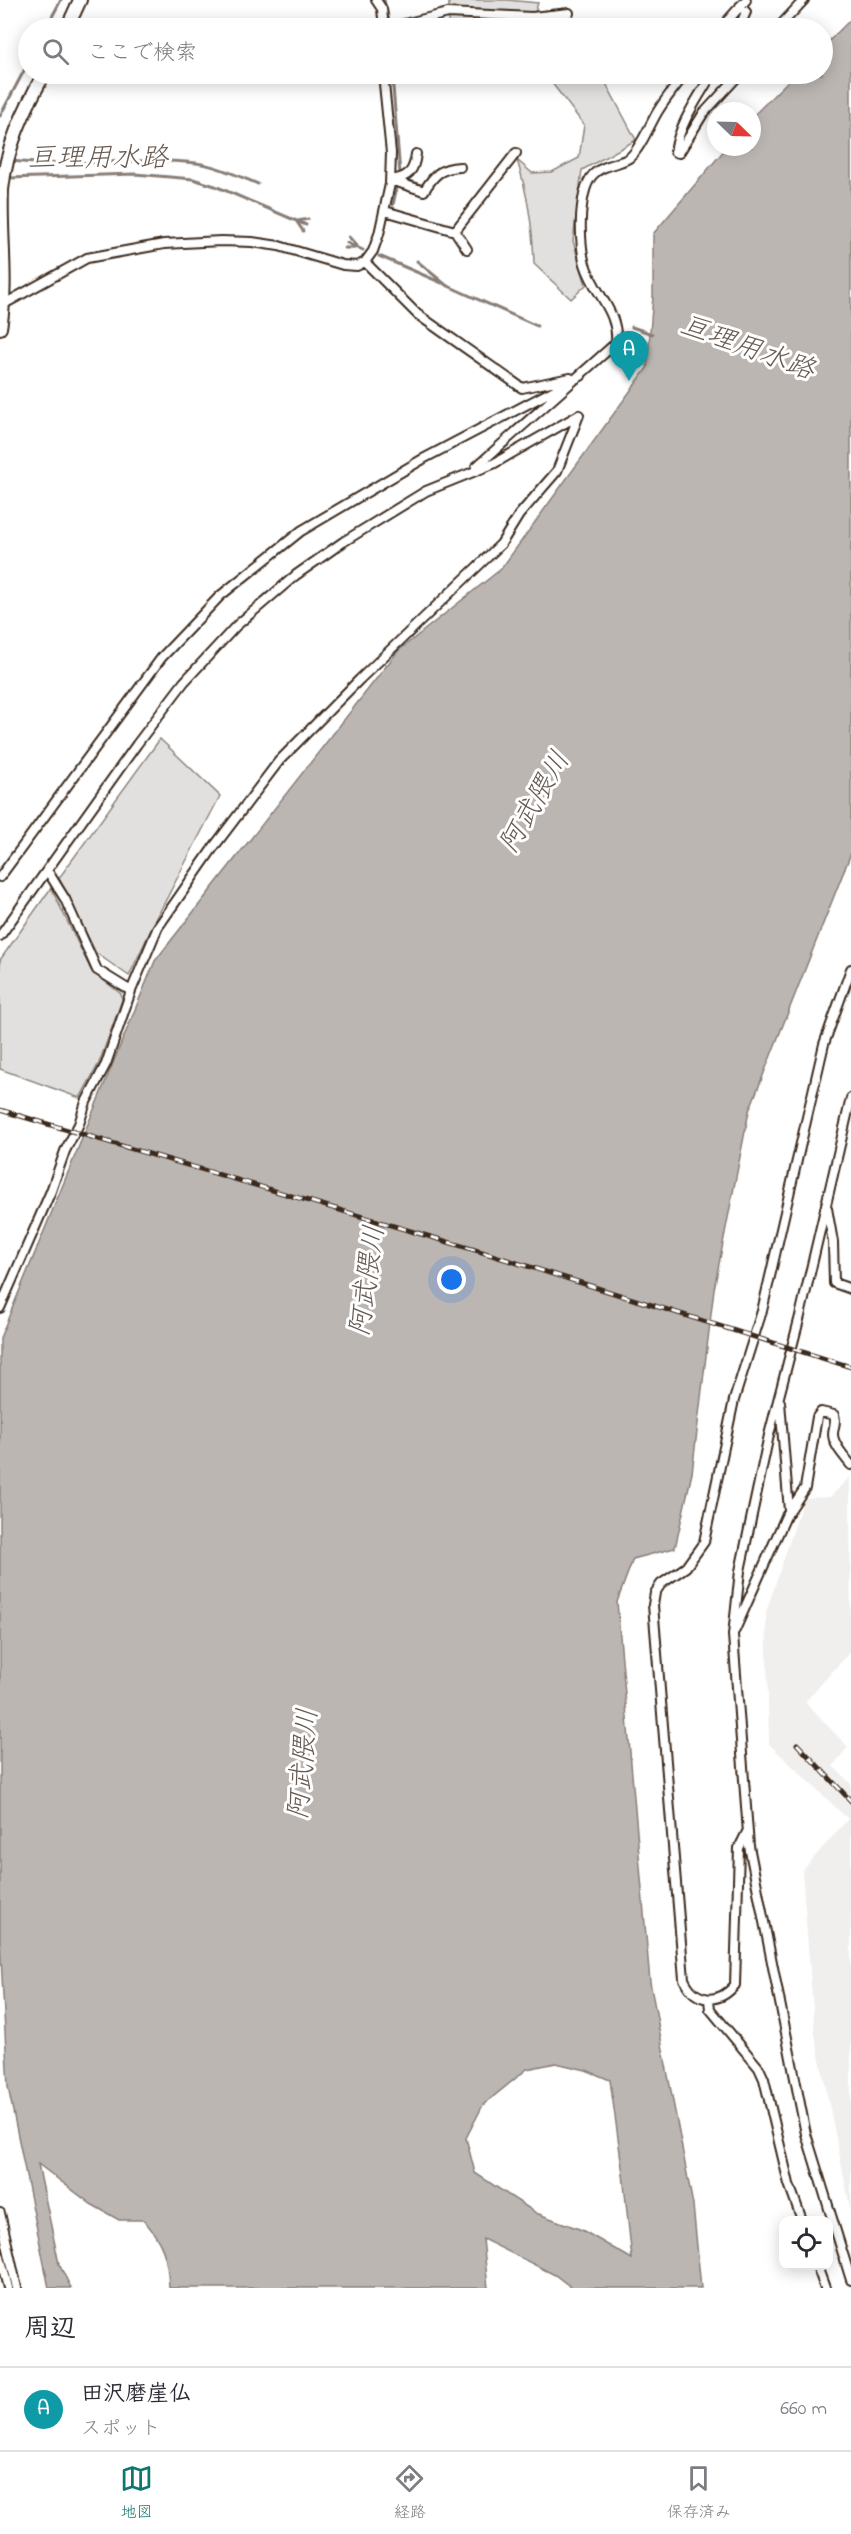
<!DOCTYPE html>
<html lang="ja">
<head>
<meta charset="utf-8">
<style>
  :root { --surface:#fff; --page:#f7f7f7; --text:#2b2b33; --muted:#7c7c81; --line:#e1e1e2; --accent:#0f766e }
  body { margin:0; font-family:"Indie Flower","Klee One",sans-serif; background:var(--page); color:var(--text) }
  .controls { position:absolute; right:18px; bottom:18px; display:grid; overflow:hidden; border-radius:12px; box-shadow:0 3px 15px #0003 }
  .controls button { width:54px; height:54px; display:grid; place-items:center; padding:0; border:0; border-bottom:2px solid var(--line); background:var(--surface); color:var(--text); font:30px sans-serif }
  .compass { position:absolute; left:707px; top:102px; width:54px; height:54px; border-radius:50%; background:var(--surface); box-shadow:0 3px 15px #0003; rotate:113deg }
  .you { position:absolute; left:452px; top:1280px; width:21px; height:21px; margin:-15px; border:4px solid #fff; border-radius:50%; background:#1a73e8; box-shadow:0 0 0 9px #1a73e833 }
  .badge { display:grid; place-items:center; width:39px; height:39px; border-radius:50%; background:var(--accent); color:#fff; font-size:20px; font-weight:700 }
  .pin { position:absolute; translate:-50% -50px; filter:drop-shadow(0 2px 3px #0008) }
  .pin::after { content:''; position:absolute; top:32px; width:21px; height:18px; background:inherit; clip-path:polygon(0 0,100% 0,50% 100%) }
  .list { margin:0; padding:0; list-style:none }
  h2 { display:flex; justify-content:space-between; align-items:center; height:78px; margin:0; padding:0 24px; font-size:26px }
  h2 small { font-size:20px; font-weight:400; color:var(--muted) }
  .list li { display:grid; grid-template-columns:39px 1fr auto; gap:18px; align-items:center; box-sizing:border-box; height:84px; padding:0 24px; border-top:2px solid var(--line) }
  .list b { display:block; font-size:22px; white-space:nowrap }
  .list p { margin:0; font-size:20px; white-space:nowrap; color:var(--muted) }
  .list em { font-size:20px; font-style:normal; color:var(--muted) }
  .icon { flex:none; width:33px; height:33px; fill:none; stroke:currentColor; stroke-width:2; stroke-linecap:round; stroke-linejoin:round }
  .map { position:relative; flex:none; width:851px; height:2288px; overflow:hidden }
  .search { position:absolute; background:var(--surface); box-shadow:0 3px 15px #0003; left:18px; right:18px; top:18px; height:66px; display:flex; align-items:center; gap:15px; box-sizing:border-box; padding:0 21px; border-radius:33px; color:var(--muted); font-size:22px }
  .sheet { height:162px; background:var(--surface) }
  nav { display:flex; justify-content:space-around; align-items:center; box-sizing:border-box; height:84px; border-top:2px solid var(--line); background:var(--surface); font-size:16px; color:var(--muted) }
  nav a { display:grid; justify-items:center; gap:3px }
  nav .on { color:var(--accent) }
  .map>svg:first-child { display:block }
  .built { fill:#f1efee }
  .green { fill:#e2e0de; stroke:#8e857e; stroke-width:1.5 }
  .water { fill:#bcb6b3; stroke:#887e77; stroke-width:1.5; fill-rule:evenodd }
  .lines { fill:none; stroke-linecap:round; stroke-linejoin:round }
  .stream { stroke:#887e77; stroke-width:3 }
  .street-casing { stroke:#3b2a1e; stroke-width:12 }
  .primary-casing { stroke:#3b2a1e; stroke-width:16 }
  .street { stroke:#fff; stroke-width:8 }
  .primary { stroke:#fff; stroke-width:12 }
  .rail-casing { stroke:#3b2a1e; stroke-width:5 }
  .rail { stroke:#fff; stroke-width:3; stroke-dasharray:9; stroke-linecap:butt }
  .labels { text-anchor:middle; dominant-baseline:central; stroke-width:6; stroke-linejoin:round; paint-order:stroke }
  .water-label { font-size:28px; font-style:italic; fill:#685b52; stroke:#fff }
</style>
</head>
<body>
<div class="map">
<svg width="851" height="2288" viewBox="0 0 851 2288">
  <rect width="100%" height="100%" fill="#fff"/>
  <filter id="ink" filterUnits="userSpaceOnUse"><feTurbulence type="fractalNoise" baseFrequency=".0167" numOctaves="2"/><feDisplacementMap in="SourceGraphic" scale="12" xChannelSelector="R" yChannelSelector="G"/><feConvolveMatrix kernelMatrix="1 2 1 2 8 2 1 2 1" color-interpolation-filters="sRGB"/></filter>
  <g filter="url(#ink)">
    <path class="built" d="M850,1477L851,1651L805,1702L848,1747L833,1766L851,1784V2212L815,2035L802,1871L848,1819L769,1744L766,1612L804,1498L830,1497Z"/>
    <path class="green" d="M449,0H507L538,3L530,28H448Z
      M534,74H601L636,140L582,170L573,241L586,285L571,299L534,264C533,227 528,195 517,160L532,173L552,172L579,158L584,125L552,83Z
      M160,739L220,796L156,919L129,976L96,953L59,878Z
      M51,888L91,970L121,994L122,1000L99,1063L80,1098L0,1069V960Z"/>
    <path class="water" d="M851,19V853L749,1111L714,1289L692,1473L675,1548L633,1559L617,1602L650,1982L693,2205L701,2288H572L555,2275L483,2239L488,2288H169C168,2258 163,2243 144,2220H119L91,2204L38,2164L59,2264L71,2288H49L8,2087L0,1939V1338L155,961L398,651L501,569L647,368L653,296V234L727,147H752V117L795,74H822L823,47ZM556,2063L586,2070L610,2080L623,2174L632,2259L582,2230L536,2213L475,2173L466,2138L483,2105L527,2069Z"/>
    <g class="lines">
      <path class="stream" d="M384,0L390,24
        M46,28L61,0
        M392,74L400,174
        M0,116L27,65
        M11,161C73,168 135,156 196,163C218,166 238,176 258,184
        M8,178L135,174L193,179L215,186L306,225
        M393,205L397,186
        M298,221L308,219
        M297,222L303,231
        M349,237L357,246
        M347,243L363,250
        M345,248H356
        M379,256L442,283
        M417,261L446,285L537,326
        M632,327L652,334"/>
      <g class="street-casing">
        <path id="street" d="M376,0L382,9L384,28
          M388,28L448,13L532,17L569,13
          M721,28L746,0
          M739,28L746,12L740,6
          M778,28L804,0
          M712,74C698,98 679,124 675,152L679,153L703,114L740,74
          M391,180L424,191C434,175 440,168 460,167
          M392,180C409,177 414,171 416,154
          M385,211L455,231L516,153
          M455,231L467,249
          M365,262L417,314L522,388L570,378
          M4,304L87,258L164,244L221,241L252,242L279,246L343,265L357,266L365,262L373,251L379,234L390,184L391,153L383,74
          M476,467L616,343C619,311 594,294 585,264C579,244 577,186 596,172C606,164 620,164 629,158C640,150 651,122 658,111C666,98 676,86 685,74
          M47,870L65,899L97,970L131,991
          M0,877L162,657L220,596L301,531L423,459L581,376
          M0,936L137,744L184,682L236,626L296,575L343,542L426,491L493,464L579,415
          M851,1098L800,1316L769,1435L740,1571L733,1635L749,1846L806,2134L851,2280
          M827,1208L833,1242L834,1283L851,1289
          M0,1308L51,1191L65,1151L79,1124L86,1102L106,1064L131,991L158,927L213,848L279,761L360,679L501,544L519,515L557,471L579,415
          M780,1402L789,1511
          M735,1630L786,1516L805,1488L817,1417L821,1412L834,1415C837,1422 833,1427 833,1434C833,1445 845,1457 851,1465
          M747,1832L739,1848L735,1985C718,2005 695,2003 684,1979L653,1605L655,1593L661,1584L686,1567L704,1542L734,1400L762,1311L824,1044L851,969
          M709,2000L710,2009L759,2068L764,2079L789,2184L802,2220
          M0,2213L17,2288
          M0,2256L8,2288
          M817,2266L825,2288"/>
      </g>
      <g class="primary-casing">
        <path id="primary" d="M67,28L80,0
          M0,328C8,282 0,236 2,190C6,148 24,110 44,74"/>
      </g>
      <use href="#street" class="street"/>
      <use href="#primary" class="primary"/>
      <g class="rail-casing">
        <path id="rail" d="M0,1110L482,1252L851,1367
          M797,1744L851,1801"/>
      </g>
      <use href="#rail" class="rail"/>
    </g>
  </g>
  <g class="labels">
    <g class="water-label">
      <text x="98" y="159">亘理用水路</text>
      <text transform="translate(747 349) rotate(20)">亘理用水路</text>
      <text transform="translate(536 803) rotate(-60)">阿武隈川</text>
      <text transform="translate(369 1281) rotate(-82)">阿武隈川</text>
      <text transform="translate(305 1764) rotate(-85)">阿武隈川</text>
    </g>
  </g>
</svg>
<div class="controls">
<button><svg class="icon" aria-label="locate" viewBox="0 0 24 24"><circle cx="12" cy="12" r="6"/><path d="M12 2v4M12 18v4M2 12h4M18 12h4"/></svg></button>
</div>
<svg class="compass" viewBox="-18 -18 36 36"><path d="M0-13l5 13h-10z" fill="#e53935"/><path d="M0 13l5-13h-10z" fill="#7c7c81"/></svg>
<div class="you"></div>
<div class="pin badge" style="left:629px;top:381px;background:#0f9aa8">A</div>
<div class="search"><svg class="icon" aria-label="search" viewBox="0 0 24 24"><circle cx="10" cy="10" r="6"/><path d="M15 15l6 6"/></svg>ここで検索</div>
</div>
<section class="sheet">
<h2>周辺<small></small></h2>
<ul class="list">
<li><span class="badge" style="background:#0f9aa8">A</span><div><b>田沢磨崖仏</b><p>スポット</p></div><em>660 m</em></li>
</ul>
</section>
<nav>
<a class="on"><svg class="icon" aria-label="map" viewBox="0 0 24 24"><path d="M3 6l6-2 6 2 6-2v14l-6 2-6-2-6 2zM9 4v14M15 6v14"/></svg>地図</a>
<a><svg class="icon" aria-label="directions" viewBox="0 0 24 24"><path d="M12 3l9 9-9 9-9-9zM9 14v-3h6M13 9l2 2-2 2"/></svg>経路</a>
<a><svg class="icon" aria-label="saved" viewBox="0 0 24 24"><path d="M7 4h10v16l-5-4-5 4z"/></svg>保存済み</a>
</nav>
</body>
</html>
